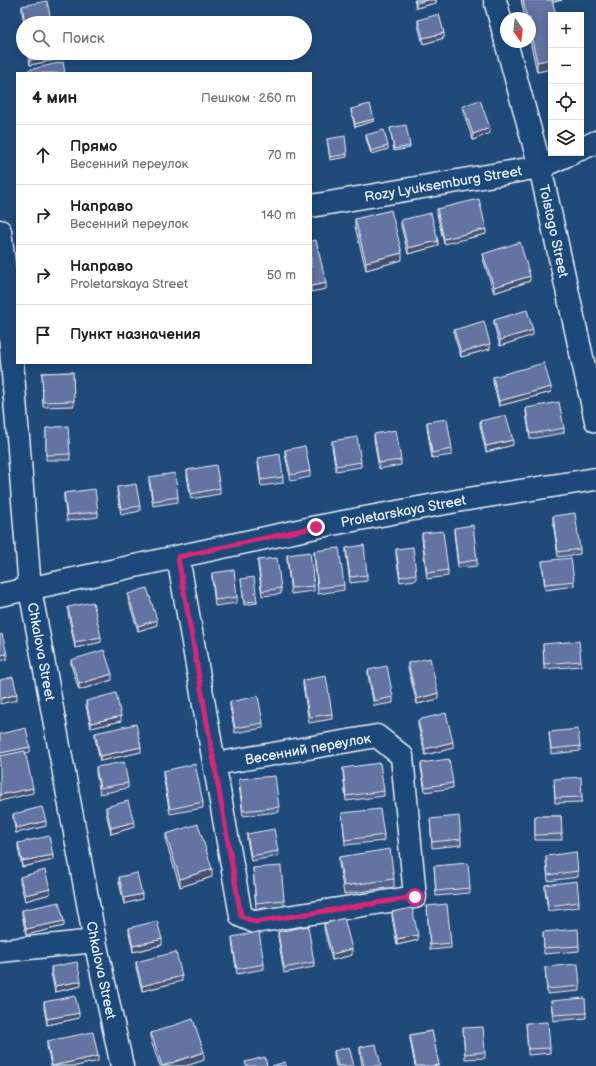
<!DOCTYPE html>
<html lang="ru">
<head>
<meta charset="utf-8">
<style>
  :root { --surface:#fff; --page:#f6f6f6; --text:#222; --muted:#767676; --line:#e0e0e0 }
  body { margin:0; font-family:"Balsamiq Sans",sans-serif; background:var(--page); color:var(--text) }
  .controls { position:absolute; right:12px; top:12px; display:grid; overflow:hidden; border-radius:0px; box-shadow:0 2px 10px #0003 }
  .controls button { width:36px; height:36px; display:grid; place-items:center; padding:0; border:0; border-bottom:1px solid var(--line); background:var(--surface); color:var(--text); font:20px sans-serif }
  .compass { position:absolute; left:500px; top:12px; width:36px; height:36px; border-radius:50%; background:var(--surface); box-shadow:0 2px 10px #0003; rotate:166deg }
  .stop { position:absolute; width:12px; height:12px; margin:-9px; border:3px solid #db2777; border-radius:50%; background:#fff }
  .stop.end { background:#db2777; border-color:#fff; box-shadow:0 1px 4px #0008 }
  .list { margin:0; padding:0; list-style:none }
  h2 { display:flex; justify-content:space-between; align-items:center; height:52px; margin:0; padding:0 16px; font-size:17px }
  h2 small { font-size:13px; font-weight:400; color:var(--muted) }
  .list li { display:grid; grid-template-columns:26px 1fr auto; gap:12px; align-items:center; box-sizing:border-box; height:60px; padding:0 16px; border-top:1px solid var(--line) }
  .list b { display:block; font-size:15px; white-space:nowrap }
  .list p { margin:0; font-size:13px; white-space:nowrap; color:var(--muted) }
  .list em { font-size:13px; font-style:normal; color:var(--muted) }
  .icon { flex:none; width:22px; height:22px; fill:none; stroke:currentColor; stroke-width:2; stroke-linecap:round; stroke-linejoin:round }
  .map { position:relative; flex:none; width:596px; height:1066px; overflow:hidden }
  .search { position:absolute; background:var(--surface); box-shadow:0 2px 10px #0003; left:16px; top:16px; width:296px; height:44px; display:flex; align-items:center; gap:10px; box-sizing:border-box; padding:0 14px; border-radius:22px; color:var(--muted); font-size:15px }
  .panel { position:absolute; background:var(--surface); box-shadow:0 2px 10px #0003; left:16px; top:72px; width:296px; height:292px; border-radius:0px }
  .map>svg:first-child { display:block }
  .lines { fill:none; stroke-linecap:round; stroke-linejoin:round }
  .minor-casing { stroke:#e8f1f8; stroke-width:25 }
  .minor { stroke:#1f4a7a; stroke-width:22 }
  .wall { fill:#56638b; stroke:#e8f1f8 }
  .shaded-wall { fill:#465071; stroke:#e8f1f8 }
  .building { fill:#6473a2; stroke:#e8f1f8 }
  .route { stroke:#db2777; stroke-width:5 }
  .labels { text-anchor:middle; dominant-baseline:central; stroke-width:3; stroke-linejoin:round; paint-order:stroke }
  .street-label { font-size:14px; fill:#e8f1f8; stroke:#1f4a7a }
</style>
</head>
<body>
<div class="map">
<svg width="596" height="1066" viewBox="0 0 596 1066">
  <rect width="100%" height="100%" fill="#1f4a7a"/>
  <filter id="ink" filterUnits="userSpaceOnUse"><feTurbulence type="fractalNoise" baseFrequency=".025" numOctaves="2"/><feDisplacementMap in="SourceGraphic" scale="8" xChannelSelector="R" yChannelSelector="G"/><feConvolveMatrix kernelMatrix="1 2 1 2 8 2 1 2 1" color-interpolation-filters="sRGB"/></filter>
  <g filter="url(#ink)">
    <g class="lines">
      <g class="minor-casing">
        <g id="minor">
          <path d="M495,0L506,41"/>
          <path id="s1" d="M506,42L540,167L596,421"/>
          <path d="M581,149L596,142"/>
          <path id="s2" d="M311,206L540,167L572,153"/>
          <path id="s3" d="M0,231L5,272L30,589L95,941L122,1066"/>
          <path d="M178,557L241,916L255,922L415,897L402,756L377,736L215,764"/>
          <path id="s4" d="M0,595L316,527L462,500L596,479"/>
          <path d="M0,951L95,941"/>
        </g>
      </g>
      <use href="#minor" class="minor"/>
    </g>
    <path class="wall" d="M414,0H436V3L416,8Z
      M521,0H562L553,2L551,15V69L537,72L530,41V18H525Z
      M22,6L51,23H24L22,12Z
      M418,20L444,38L423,44L418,25Z
      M28,53H65V58L30,65Z
      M463,106L490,133L473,140L463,112Z
      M351,109L374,121L355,127L351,112Z
      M390,128L410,146V148L394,151Z
      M366,135L388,149L371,154L366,138Z
      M327,139L347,154V157L330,160Z
      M437,209L486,234L444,244L437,214Z
      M355,219L402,260L366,270L355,227Z
      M401,220L438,246L408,254L401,226Z
      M483,254L530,281L494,293L483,259Z
      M494,320L533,335L500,346L494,325Z
      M454,330L490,349L461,357L454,335Z
      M73,372L74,406L43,407L42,373Z
      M493,377L551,392L499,406L493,382Z
      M526,408L564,428V433L530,439L526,413Z
      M480,421L513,445L486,452L480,426Z
      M427,422L452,449V455L432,458L427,428Z
      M46,428L70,454V460H46Z
      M374,434L401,460V465L379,469L374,439Z
      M332,441L361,462V467L336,471L332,447Z
      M285,450L310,471V477L291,481L285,455Z
      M258,458L283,477V483L261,486L258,463Z
      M187,470L220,488V494L191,499L187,476Z
      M149,477L178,497V502L153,506L149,482Z
      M117,487L140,506V511L121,515L117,492Z
      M64,493L98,512V517L67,521L64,498Z
      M553,516L580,549V554L558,557L553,522Z
      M454,528L477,560V566L458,568L454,533Z
      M422,533L448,570V576L427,579L422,539Z
      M346,548L367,575V581L350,583L346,553Z
      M396,549L416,574V580L400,582L396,555Z
      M314,551L344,585V590L318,594L314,556Z
      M287,555L314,586V591L291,594L287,560Z
      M258,560L281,588V594L262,596L258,566Z
      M542,561L574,581V586L545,590Z
      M212,573L237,597V603L215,606L212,578Z
      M241,579L257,601V603L244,605Z
      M128,594L157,625L138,631L128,599Z
      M68,607L101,642L75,648L68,613Z
      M543,644L581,661V666L544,669Z
      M71,660L112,680L79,690L71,665Z
      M408,663L438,699L417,704L408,668Z
      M368,670L393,697V703L374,706L368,675Z
      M303,680L332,714V719L309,723L303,685Z
      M86,701L121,721L91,728L86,706Z
      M230,702L263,723V728L235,733L230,707Z
      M418,720L453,748L425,755L418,726Z
      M549,732L580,746V751L551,754Z
      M95,733L141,752L100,761L95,738Z
      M421,763L453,783V788L425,792L421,768Z
      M96,767L128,783V788L100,794L96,773Z
      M343,768L384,791V796L346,801L343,773Z
      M163,771L203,802V808L170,814L163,776Z
      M239,779L279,807V812L243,816L239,785Z
      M554,784L582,797V802L555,803Z
      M106,807L134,827L111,834L106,812Z
      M342,813L384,835V841L345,845Z
      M13,814L46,826L16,833L13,819Z
      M535,816H561L562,840H535Z
      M430,819L461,839V845L432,848Z
      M166,834L212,877L180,887L166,842Z
      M247,834L278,851V856L251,861L247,839Z
      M18,843L53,860L22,867L18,848Z
      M546,856L578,871V877L548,881L546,861Z
      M339,857L394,879V887L344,894L339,864Z
      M434,866L470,888V893L436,896Z
      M253,868L284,900V906L256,909Z
      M20,877L50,894L25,901L20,882Z
      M119,877L142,899L124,904L119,882Z
      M545,885L579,902V907L548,911L545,890Z
      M427,906L451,943V948L430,950Z
      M22,910L64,926L26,935L22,915Z
      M392,912L418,940L397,945L392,917Z
      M324,924L352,955L332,960L324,929Z
      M129,928L162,945L133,952L129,933Z
      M278,932L314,962V967L284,973L278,937Z
      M543,932L579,946V951L544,954Z
      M232,937L264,964V969L237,974L232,942Z
      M136,962L182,981L142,991L136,968Z
      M51,967L81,986L55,992L51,973Z
      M545,967L580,986V991L547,994Z
      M551,1001L586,1013V1018L553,1021Z
      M44,1002L79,1018L47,1025L44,1008Z
      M526,1023L550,1048V1053L528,1055Z
      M463,1028L485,1052V1058L465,1059Z
      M432,1031L439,1066H415L410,1040V1035Z
      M151,1033L204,1060L186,1066H160L151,1041Z
      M47,1041L98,1061L76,1066H51L47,1047Z
      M360,1047L381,1066H362L360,1053Z
      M334,1051L354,1066H336L334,1056Z"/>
    <path class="shaded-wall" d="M427,0H436V3L416,8V3Z
      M551,0H562L551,3Z
      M51,20V23H36Z
      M444,33V38L423,44V38Z
      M65,53V58L30,65V60Z
      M551,59V69L537,72V62Z
      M374,119V121L355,127V124Z
      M490,128V133L473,140V134Z
      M388,146V149L371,154V151Z
      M486,229V234L444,244V239Z
      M438,241V246L408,254V248Z
      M402,253V260L366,270V262Z
      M530,276V281L494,293V287Z
      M326,283V289L311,292V286Z
      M533,330V335L500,346V340Z
      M490,344V349L461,357V352Z
      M551,387V392L499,406V401Z
      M513,440V445L486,452V446Z
      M157,620V625L138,631V626Z
      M101,637V642L75,648V642Z
      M7,654V659L0,661V655Z
      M112,674V680L79,690V684Z
      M438,693V699L417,704V699Z
      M17,694V700L0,704V699Z
      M121,716V721L91,728V723Z
      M453,742V748L425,755V749Z
      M30,747V752L0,759V753Z
      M141,747V752L100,761V756Z
      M33,788V793L0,801V795Z
      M46,821V826L16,833V828Z
      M134,822V827L111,834V828Z
      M53,855V860L22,867V861Z
      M212,869V877L180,887V879Z
      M50,889V894L25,901V895Z
      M142,894V899L124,904V898Z
      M64,921V926L26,935V929Z
      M418,935V940L397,945V939Z
      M162,939V945L133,952V946Z
      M352,949V955L332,960V954Z
      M182,976V981L142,991V986Z
      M81,981V986L55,992V986Z
      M79,1013V1018L47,1025V1019Z
      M204,1052V1060L186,1066H162Z
      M98,1056V1061L76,1066H52Z"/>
    <path class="building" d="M415,0H427L416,3Z
      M523,0H552L556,15H551V59L537,62L530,31V18H527Z
      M47,1L51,20L36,23H25L22,6Z
      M439,14L444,33L423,38L418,20Z
      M29,53H65L30,60Z
      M63,62L65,73H29L28,70Z
      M480,100L490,128L473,134L463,106Z
      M370,104L374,119L355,124L351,109Z
      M406,125L410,146L394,149L390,128Z
      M384,130L388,146L371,151L366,135Z
      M345,136L347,154L330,157L327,139Z
      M479,199L486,229L444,239L437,209Z
      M391,210L402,253L366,262L355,219Z
      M431,213L438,241L408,248L401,220Z
      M316,240L326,283L311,286V241Z
      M520,242L530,276L494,287L483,254Z
      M527,310L533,330L500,340L494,320Z
      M484,321L490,344L461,352L454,330Z
      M544,363L551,387L499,401L493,377Z
      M73,372L74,401L43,402L42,373Z
      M559,402L564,428L530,434L526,408Z
      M506,415L513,440L486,446L480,421Z
      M447,419L452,449L432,453L427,422Z
      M68,426L70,454L46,455V428Z
      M396,430L401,460L379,463L374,434Z
      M357,437L361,462L336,466L332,441Z
      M305,446L310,471L291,475L285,450Z
      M280,454L283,477L261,480L258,458Z
      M216,465L220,488L191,494L187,470Z
      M175,473L178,497L153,501L149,477Z
      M136,484L140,506L121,509L117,487Z
      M95,489L98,512L67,515L64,493Z
      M575,513L580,549L558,552L553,516Z
      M473,525L477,560L458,563L454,528Z
      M443,531L448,570L427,573L422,533Z
      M364,545L367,575L350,577L346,548Z
      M413,547L416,574L400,577L396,549Z
      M339,548L344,585L318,588L314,551Z
      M310,552L314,586L291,588L287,555Z
      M277,558L281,588L262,591L258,560Z
      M571,558L574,581L545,584L542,561Z
      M234,570L237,597L215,600L212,573Z
      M254,577L257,601L244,602L241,579Z
      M147,588L157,620L138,626L128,594Z
      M93,602L101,637L75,642L68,607Z
      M2,634L7,654L0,655V635Z
      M579,641L581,661L544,664L543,644Z
      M104,650L112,674L79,684L71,660Z
      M430,658L438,693L417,699L408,663Z
      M387,666L393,697L374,701L368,670Z
      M326,676L332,714L309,717L303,680Z
      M13,677L17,694L0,699V680Z
      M116,693L121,716L91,723L86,701Z
      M258,696L263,723L235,728L230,702Z
      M446,713L453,742L425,749L418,720Z
      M136,724L141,747L100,756L95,733Z
      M26,728L30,747L0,753V734Z
      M578,729L580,746L551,749L549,732Z
      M25,751L33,788L0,795V756Z
      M449,759L453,783L425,787L421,763Z
      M124,762L128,783L100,788L96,767Z
      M380,763L384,791L346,796L343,768Z
      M195,764L203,802L170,809L163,771Z
      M275,776L279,807L243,811L239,779Z
      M581,777L582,797L555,798L554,779Z
      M128,801L134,822L111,828L106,807Z
      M42,807L46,821L16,828L13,814Z
      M380,809L384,835L345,840L342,813Z
      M459,816L461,839L432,842L430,819Z
      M535,816H561L562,834L535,835Z
      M198,824L212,869L180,879L166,834Z
      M274,829L278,851L251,856L247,834Z
      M49,836L53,855L22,861L18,843Z
      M390,849L394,879L344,886L339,857Z
      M576,852L578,871L548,875L546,856Z
      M468,863L470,888L436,891L434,866Z
      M281,866L284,900L256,903L253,868Z
      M45,870L50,889L25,895L20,877Z
      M137,873L142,894L124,898L119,877Z
      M577,881L579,902L548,906L545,885Z
      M59,902L64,921L26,929L22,910Z
      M447,904L451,943L430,945L427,906Z
      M412,908L418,935L397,939L392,912Z
      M344,918L352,949L332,954L324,924Z
      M157,921L162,939L133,946L129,928Z
      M308,926L314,962L284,968L278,932Z
      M578,929L579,946L544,948L543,932Z
      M259,932L264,964L237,969L232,937Z
      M176,952L182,976L142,986L136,962Z
      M77,962L81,981L55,986L51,967Z
      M578,964L580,986L547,989L545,967Z
      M75,996L79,1013L47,1019L44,1002Z
      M585,998L586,1013L553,1015L551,1001Z
      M193,1019L204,1052L162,1066L151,1033Z
      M548,1022L550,1048L528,1049L526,1023Z
      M483,1027L485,1052L465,1054L463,1028Z
      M432,1031L439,1065L432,1066H416L410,1035Z
      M93,1032L98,1056L52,1066L47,1041Z
      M376,1044L381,1066H364L360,1047Z
      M349,1047L354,1066H338L334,1051Z
      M265,1057L267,1066H246L245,1062Z
      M285,1062L286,1066H272Z"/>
  </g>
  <g class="lines" filter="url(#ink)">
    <path class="route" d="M316,527L178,557L241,916L255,922L415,897"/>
  </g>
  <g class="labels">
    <g class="street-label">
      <text stroke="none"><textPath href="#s2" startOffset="134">Rozy Lyuksemburg Street</textPath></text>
      <text stroke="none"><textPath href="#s1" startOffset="195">Tolstogo Street</textPath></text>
      <text stroke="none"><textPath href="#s4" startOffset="412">Proletarskaya Street</textPath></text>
      <text stroke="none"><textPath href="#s3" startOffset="423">Chkalova Street</textPath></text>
      <text transform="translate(308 749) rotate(-10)">Весенний переулок</text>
      <text stroke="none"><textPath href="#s3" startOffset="747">Chkalova Street</textPath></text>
    </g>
  </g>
</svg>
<div class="controls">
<button>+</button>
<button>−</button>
<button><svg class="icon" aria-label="locate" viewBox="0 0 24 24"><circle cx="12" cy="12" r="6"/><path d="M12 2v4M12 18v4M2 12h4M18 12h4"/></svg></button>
<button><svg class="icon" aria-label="layers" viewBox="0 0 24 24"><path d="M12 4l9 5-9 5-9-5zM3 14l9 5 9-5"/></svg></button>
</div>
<svg class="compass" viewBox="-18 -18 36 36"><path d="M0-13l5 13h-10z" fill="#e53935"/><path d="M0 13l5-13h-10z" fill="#767676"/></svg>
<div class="stop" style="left:415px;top:897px"></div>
<div class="stop end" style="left:316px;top:527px"></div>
<div class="search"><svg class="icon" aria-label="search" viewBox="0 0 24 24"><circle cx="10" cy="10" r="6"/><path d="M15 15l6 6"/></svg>Поиск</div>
<section class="panel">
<h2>4 мин<small>Пешком · 260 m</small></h2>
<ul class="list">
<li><svg class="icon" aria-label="ahead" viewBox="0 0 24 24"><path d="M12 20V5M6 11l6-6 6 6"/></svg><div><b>Прямо</b><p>Весенний переулок</p></div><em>70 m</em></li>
<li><svg class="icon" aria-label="right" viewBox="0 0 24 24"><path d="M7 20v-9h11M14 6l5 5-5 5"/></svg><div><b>Направо</b><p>Весенний переулок</p></div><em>140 m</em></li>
<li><svg class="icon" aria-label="right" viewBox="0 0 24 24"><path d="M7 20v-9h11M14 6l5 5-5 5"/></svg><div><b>Направо</b><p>Proletarskaya Street</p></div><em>50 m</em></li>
<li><svg class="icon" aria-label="arrive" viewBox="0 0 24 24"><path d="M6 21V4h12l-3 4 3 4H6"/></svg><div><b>Пункт назначения</b></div></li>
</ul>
</section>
</div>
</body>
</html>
